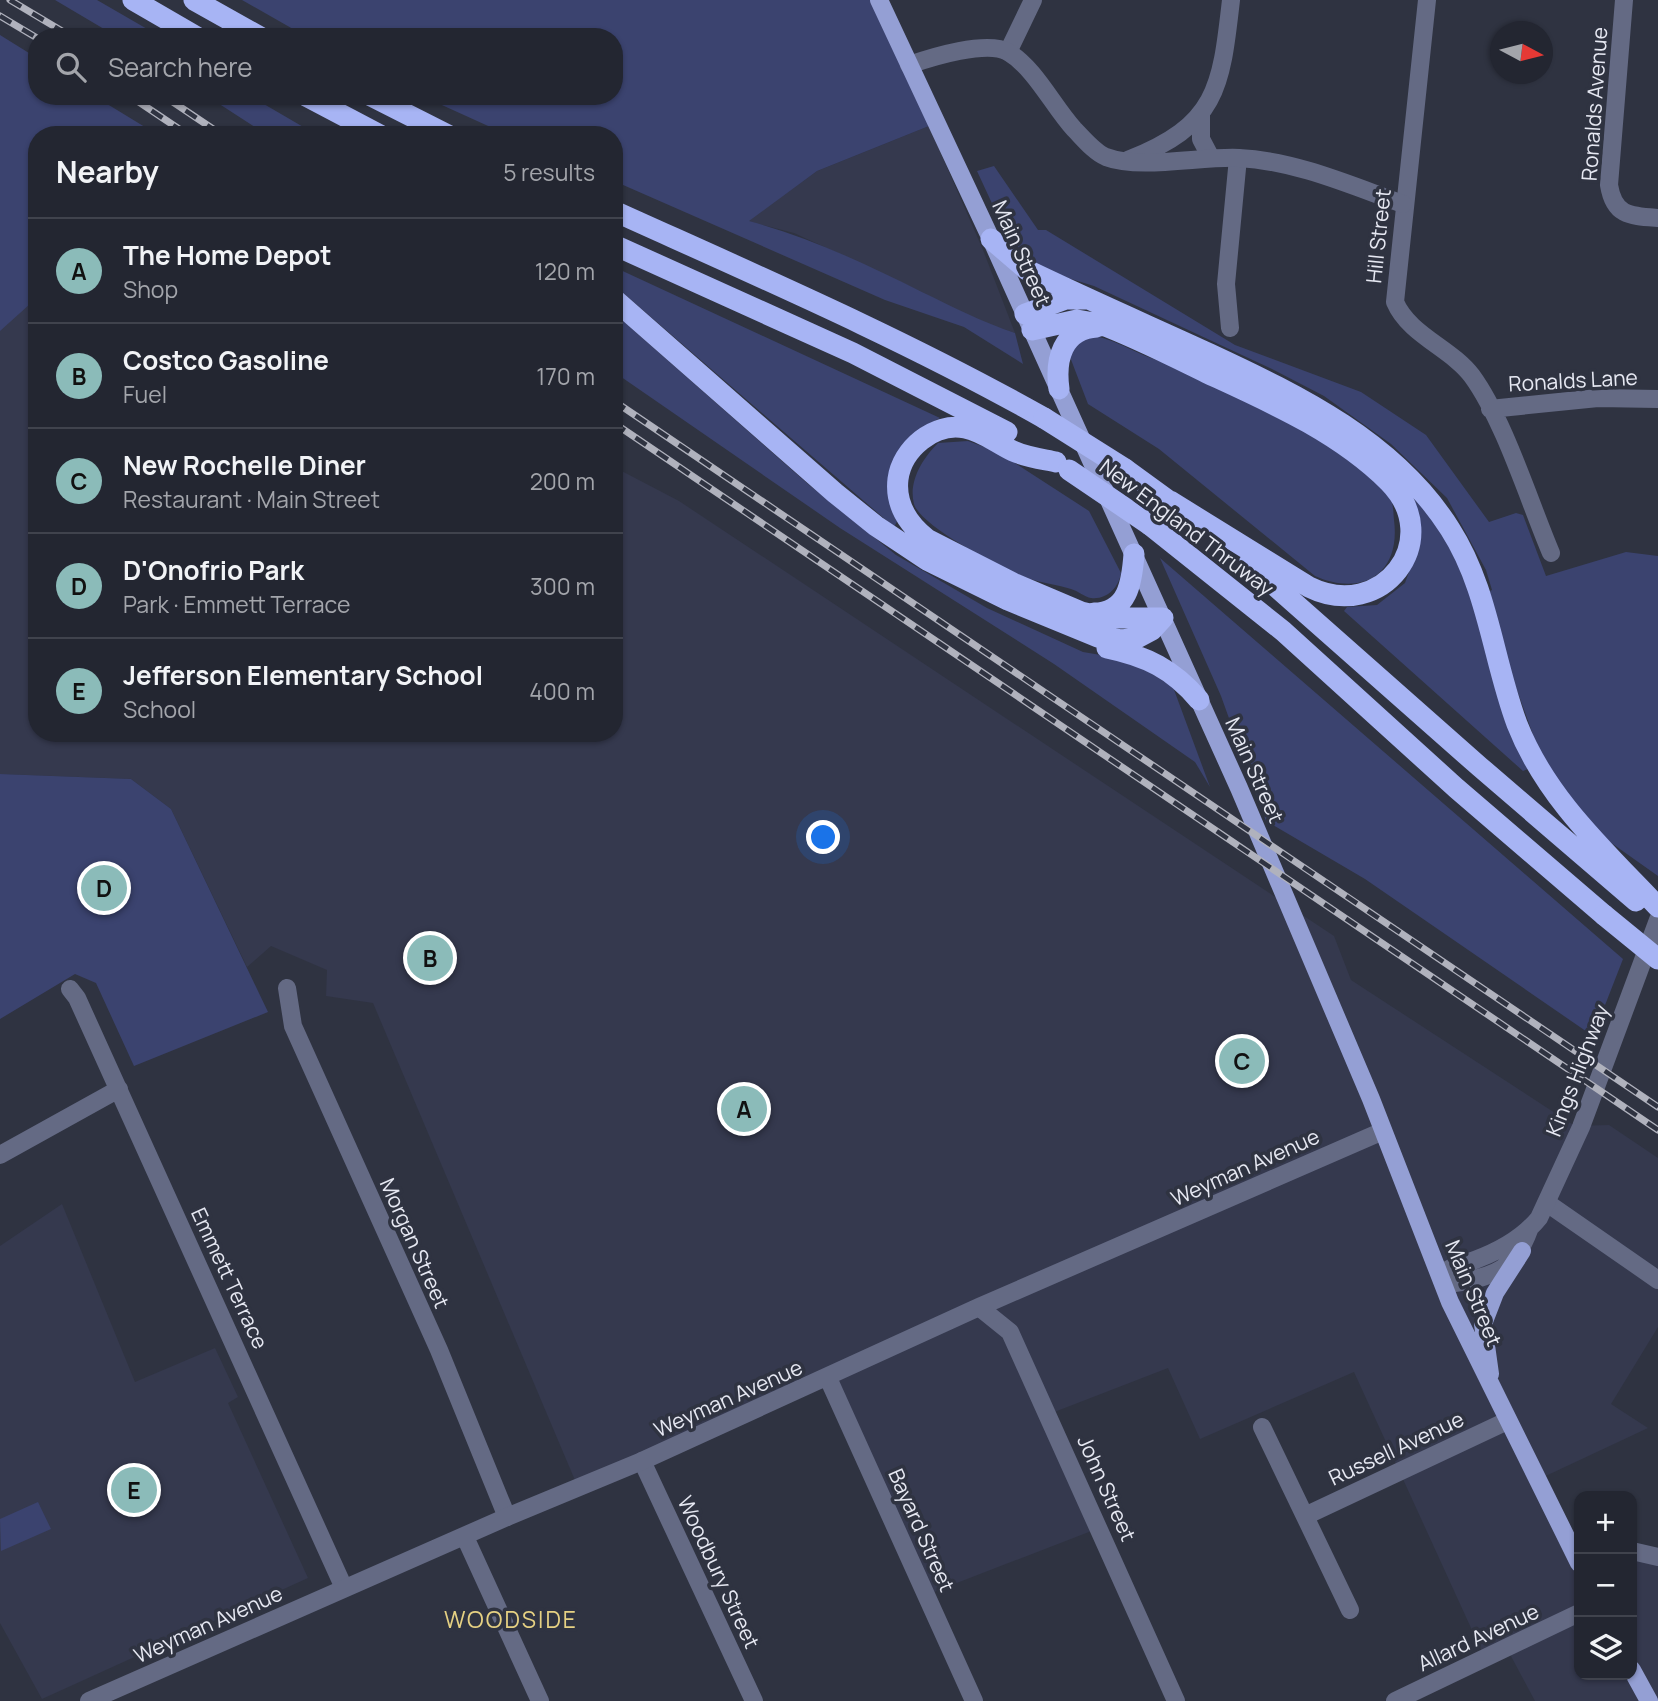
<!DOCTYPE html>
<html lang="en">
<head>
<meta charset="utf-8">
<style>
  :root { --surface:#232631; --page:#2f323d; --text:#f1f3f6; --muted:#a3a5ab; --line:#40434d; --accent:#8bbbb9 }
  body { margin:0; font-family:Manrope,sans-serif; background:var(--page); color:var(--text) }
  .controls { position:absolute; right:21px; bottom:21px; display:grid; overflow:hidden; border-radius:14px; box-shadow:0 2px 5px #0004 }
  .controls button { width:63px; height:63px; display:grid; place-items:center; padding:0; border:0; border-bottom:2px solid var(--line); background:var(--surface); color:var(--text); font:35px sans-serif }
  .compass { position:absolute; left:1490px; top:21px; width:63px; height:63px; border-radius:50%; background:var(--surface); box-shadow:0 2px 5px #0004; rotate:97deg }
  .you { position:absolute; left:824px; top:838px; width:24px; height:24px; margin:-18px; border:5px solid #fff; border-radius:50%; background:#1a73e8; box-shadow:0 0 0 10px #1a73e833 }
  .badge { display:grid; place-items:center; width:46px; height:46px; border-radius:50%; background:var(--accent); color:#111; font-size:23px; font-weight:700 }
  .pin { position:absolute; translate:-50% -50%; border:4px solid #fff; box-shadow:0 2px 7px #0006 }
  .list { margin:0; padding:0; list-style:none }
  h2 { display:flex; justify-content:space-between; align-items:center; height:91px; margin:0; padding:0 28px; font-size:30px }
  h2 small { font-size:23px; font-weight:400; color:var(--muted) }
  .list li { display:grid; grid-template-columns:46px 1fr auto; gap:21px; align-items:center; box-sizing:border-box; height:105px; padding:0 28px; border-top:2px solid var(--line) }
  .list b { display:block; font-size:26px; white-space:nowrap }
  .list p { margin:0; font-size:23px; white-space:nowrap; color:var(--muted) }
  .list em { font-size:23px; font-style:normal; color:var(--muted) }
  .icon { flex:none; width:38px; height:38px; fill:none; stroke:currentColor; stroke-width:2; stroke-linecap:round; stroke-linejoin:round }
  .map { position:relative; flex:none; width:1658px; height:1701px; overflow:hidden }
  .search { position:absolute; background:var(--surface); box-shadow:0 2px 5px #0004; left:28px; top:28px; width:595px; height:77px; display:flex; align-items:center; gap:18px; box-sizing:border-box; padding:0 24px; border-radius:28px; color:var(--muted); font-size:26px }
  .panel { position:absolute; background:var(--surface); box-shadow:0 2px 5px #0004; left:28px; top:126px; width:595px; height:616px; border-radius:28px }
  .map>svg:first-child { display:block }
  .built { fill:#35394e }
  .green { fill:#3b436f }
  .lines { fill:none; stroke-linecap:round; stroke-linejoin:round }
  .minor { stroke:#646a84; stroke-width:18 }
  .tertiary { stroke:#646a84; stroke-width:18 }
  .primary { stroke:#949fd4; stroke-width:18 }
  .motorway { stroke:#a7b4f4; stroke-width:21 }
  .rail-casing { stroke:#b0b2bd; stroke-width:7 }
  .rail { stroke:#2f3341; stroke-width:4.5; stroke-dasharray:13; stroke-linecap:butt }
  .motorway-bridge { stroke:#a7b4f4; stroke-width:21 }
  .labels { text-anchor:middle; dominant-baseline:central; stroke-width:7; stroke-linejoin:round; paint-order:stroke }
  .street-label { font-size:21px; fill:#e6e8f2; stroke:#2f3341 }
  .neighbourhood-label { font-size:23px; letter-spacing:2px; fill:#e6d183; stroke:#2f3341 }
</style>
</head>
<body>
<div class="map">
<svg width="1658" height="1701" viewBox="0 0 1658 1701">
  <rect width="100%" height="100%" fill="#2f3341"/>
  <path class="built" d="M929,126L983,250L1015,333L977,321L920,291L794,233L748,221L817,171Z
    M37,281V733H614V467L679,501L1334,936L1351,980L1575,1126L1609,1125L1658,1158V1327L1611,1404L1648,1428L1535,1481L1579,1545V1675H1632V1554L1658,1562V1701H1535L1504,1643L1482,1652L1354,1372L1200,1439L1168,1368L1044,1416L1094,1530L931,1593L830,1373L577,1485L373,1003L326,996L327,970L271,946L247,967L171,809L131,779L0,774V307Z
    M62,1204L135,1382L215,1348L238,1397L228,1403L308,1578L42,1699L0,1623V1246Z"/>
  <path class="green" d="M55,0H97L161,37H100L104,29Z
    M242,0H874L929,126L817,171L749,221C809,237 866,264 922,292C953,307 982,322 1015,333L1023,364L964,327L885,300L614,181V135H508L422,96H614V37H307Z
    M0,35L37,58V96H100L99,99L158,135H37V302L30,304L0,331Z
    M207,96H250L317,135H267Z
    M994,166L1038,230H1046L1235,345L1361,392L1426,435L1489,522L1516,513L1523,515L1546,576L1626,552L1658,556V876L1593,830L1541,757L1509,668L1488,592L1492,590L1486,570L1447,498L1391,444L1324,396L1272,369L1094,286L1032,267L1014,251L977,171Z
    M614,267L940,418L921,428L905,442L899,518L894,527L614,285Z
    M614,313L808,484L896,555L987,608L1083,652L1130,660L1173,687L1210,787L1195,762L1054,664L840,528L614,372Z
    M1087,335C1118,338 1140,358 1171,364C1247,401 1329,433 1388,495C1394,501 1393,512 1394,520C1401,574 1362,597 1315,576L1159,449L1088,404L1070,357L1074,344Z
    M968,441L998,452L1089,511L1121,573C1119,587 1107,600 1091,598C1085,597 1078,591 1071,589C1058,585 1043,583 1030,579C1006,571 921,527 914,504C908,481 923,458 938,443Z
    M1413,495L1435,520L1471,581L1505,713L1528,769L1523,771L1344,611L1347,607L1377,605L1405,583L1420,541L1419,517Z
    M1160,558L1623,959L1593,1036L1365,879L1266,821L1221,696Z
    M0,774L131,779L171,809L268,1012L134,1066L96,983L75,974L0,1019Z
    M38,1502L51,1529L1,1551L0,1519Z"/>
  <g class="lines">
    <path class="minor" d="M1427,0L1395,302C1409,335 1451,348 1472,376C1504,420 1529,501 1551,553
      M1624,0L1609,185C1614,216 1630,216 1658,218
      M1008,52L1033,0
      M1201,116V139L1211,158
      M1128,160C1217,125 1221,89 1231,0
      M1230,328L1226,284L1238,158
      M1490,409L1598,398L1658,399
      M287,988L293,1026L439,1350L507,1517
      M70,989L77,998L344,1588
      M0,1155L119,1089
      M1547,1203L1658,1280
      M1262,1427L1350,1610
      M642,1461L754,1701
      M1305,1516L1507,1421
      M1632,1551L1658,1557"/>
    <path class="tertiary" d="M909,65C932,57 987,40 1008,52C1035,68 1053,106 1074,129C1083,138 1094,152 1106,157C1140,170 1202,156 1239,158C1296,161 1350,185 1403,204
      M1529,1230C1515,1269 1495,1276 1456,1283L1441,1275C1451,1265 1462,1265 1475,1260C1499,1251 1523,1238 1539,1218L1581,1127L1658,920
      M979,1307L1010,1332L1176,1701
      M828,1378L974,1701
      M465,1537L540,1701
      M89,1701L507,1517L642,1461L979,1307L1383,1131
      M1395,1701L1579,1613"/>
    <path class="primary" d="M879,0L991,239L1239,788L1371,1099L1450,1302L1579,1563
      M1490,1374L1483,1324L1495,1293L1522,1251
      M1632,1670L1649,1701"/>
    <path class="motorway" d="M133,0L197,37
      M194,0L260,37
      M306,96L380,135
      M371,96L448,135
      M614,211C760,277 906,340 1044,418
      M991,239L1027,270C1087,299 1149,326 1210,354C1300,396 1395,442 1450,529C1488,588 1493,660 1517,724C1546,798 1604,850 1658,907
      M614,245L853,353L1007,432
      M614,299L835,493L876,526L927,560L1008,600L1098,637L1122,640L1137,638L1152,630L1163,618H1106L1081,612L1015,584L927,539C908,524 895,504 898,479C902,449 934,422 965,428C982,431 998,444 1013,451C1026,457 1042,459 1056,462
      M1025,314L1066,299H1085
      M1032,330L1077,320L1100,324C1137,338 1172,356 1207,373C1270,402 1339,432 1389,482C1446,540 1382,623 1309,587L1170,501
      M1059,389C1055,360 1062,329 1097,327
      M1125,469L1180,509
      M1150,525L1283,631L1456,788L1604,915
      M1249,563L1480,767L1636,901
      M1094,613C1128,613 1132,582 1134,554
      M1107,648C1146,656 1173,669 1199,700"/>
    <g class="rail-casing">
      <path id="rail" d="M10,0L72,37
        M0,16L37,38
        M130,96L188,135
        M164,96L222,135
        M614,401L1658,1107
        M614,423L1658,1130"/>
    </g>
    <use href="#rail" class="rail"/>
    <path class="motorway-bridge" d="M1044,418L1125,469
      M1069,470L1150,525
      M1604,915L1658,959"/>
  </g>
  <g class="labels">
    <g class="street-label">
      <text transform="translate(1594 104) rotate(-86)">Ronalds Avenue</text>
      <text transform="translate(1378 236) rotate(-84)">Hill Street</text>
      <text transform="translate(1022 253) rotate(66)">Main Street</text>
      <text transform="translate(1573 380) rotate(-3)">Ronalds Lane</text>
      <text transform="translate(1187 527) rotate(37)">New England Thruway</text>
      <text transform="translate(1255 770) rotate(66)">Main Street</text>
      <text transform="translate(1577 1070) rotate(-69)">Kings Highway</text>
      <text transform="translate(1245 1167) rotate(-24)">Weyman Avenue</text>
      <text transform="translate(415 1243) rotate(66)">Morgan Street</text>
      <text transform="translate(230 1278) rotate(65)">Emmett Terrace</text>
      <text transform="translate(1474 1293) rotate(67)">Main Street</text>
      <text transform="translate(728 1398) rotate(-24)">Weyman Avenue</text>
      <text transform="translate(1396 1448) rotate(-25)">Russell Avenue</text>
      <text transform="translate(1107 1488) rotate(66)">John Street</text>
      <text transform="translate(922 1530) rotate(66)">Bayard Street</text>
      <text transform="translate(719 1572) rotate(65)">Woodbury Street</text>
      <text transform="translate(208 1624) rotate(-24)">Weyman Avenue</text>
      <text transform="translate(1478 1637) rotate(-25)">Allard Avenue</text>
    </g>
    <g class="neighbourhood-label">
      <text x="511" y="1619">WOODSIDE</text>
    </g>
  </g>
</svg>
<div class="controls">
<button>+</button>
<button>−</button>
<button><svg class="icon" aria-label="layers" viewBox="0 0 24 24"><path d="M12 4l9 5-9 5-9-5zM3 14l9 5 9-5"/></svg></button>
</div>
<svg class="compass" viewBox="-18 -18 36 36"><path d="M0-13l5 13h-10z" fill="#e53935"/><path d="M0 13l5-13h-10z" fill="#a3a5ab"/></svg>
<div class="you"></div>
<div class="pin badge" style="left:744px;top:1109px">A</div>
<div class="pin badge" style="left:430px;top:958px">B</div>
<div class="pin badge" style="left:1242px;top:1061px">C</div>
<div class="pin badge" style="left:104px;top:888px">D</div>
<div class="pin badge" style="left:134px;top:1490px">E</div>
<div class="search"><svg class="icon" aria-label="search" viewBox="0 0 24 24"><circle cx="10" cy="10" r="6"/><path d="M15 15l6 6"/></svg>Search here</div>
<section class="panel">
<h2>Nearby<small>5 results</small></h2>
<ul class="list">
<li><span class="badge">A</span><div><b>The Home Depot</b><p>Shop</p></div><em>120 m</em></li>
<li><span class="badge">B</span><div><b>Costco Gasoline</b><p>Fuel</p></div><em>170 m</em></li>
<li><span class="badge">C</span><div><b>New Rochelle Diner</b><p>Restaurant · Main Street</p></div><em>200 m</em></li>
<li><span class="badge">D</span><div><b>D'Onofrio Park</b><p>Park · Emmett Terrace</p></div><em>300 m</em></li>
<li><span class="badge">E</span><div><b>Jefferson Elementary School</b><p>School</p></div><em>400 m</em></li>
</ul>
</section>
</div>
</body>
</html>
